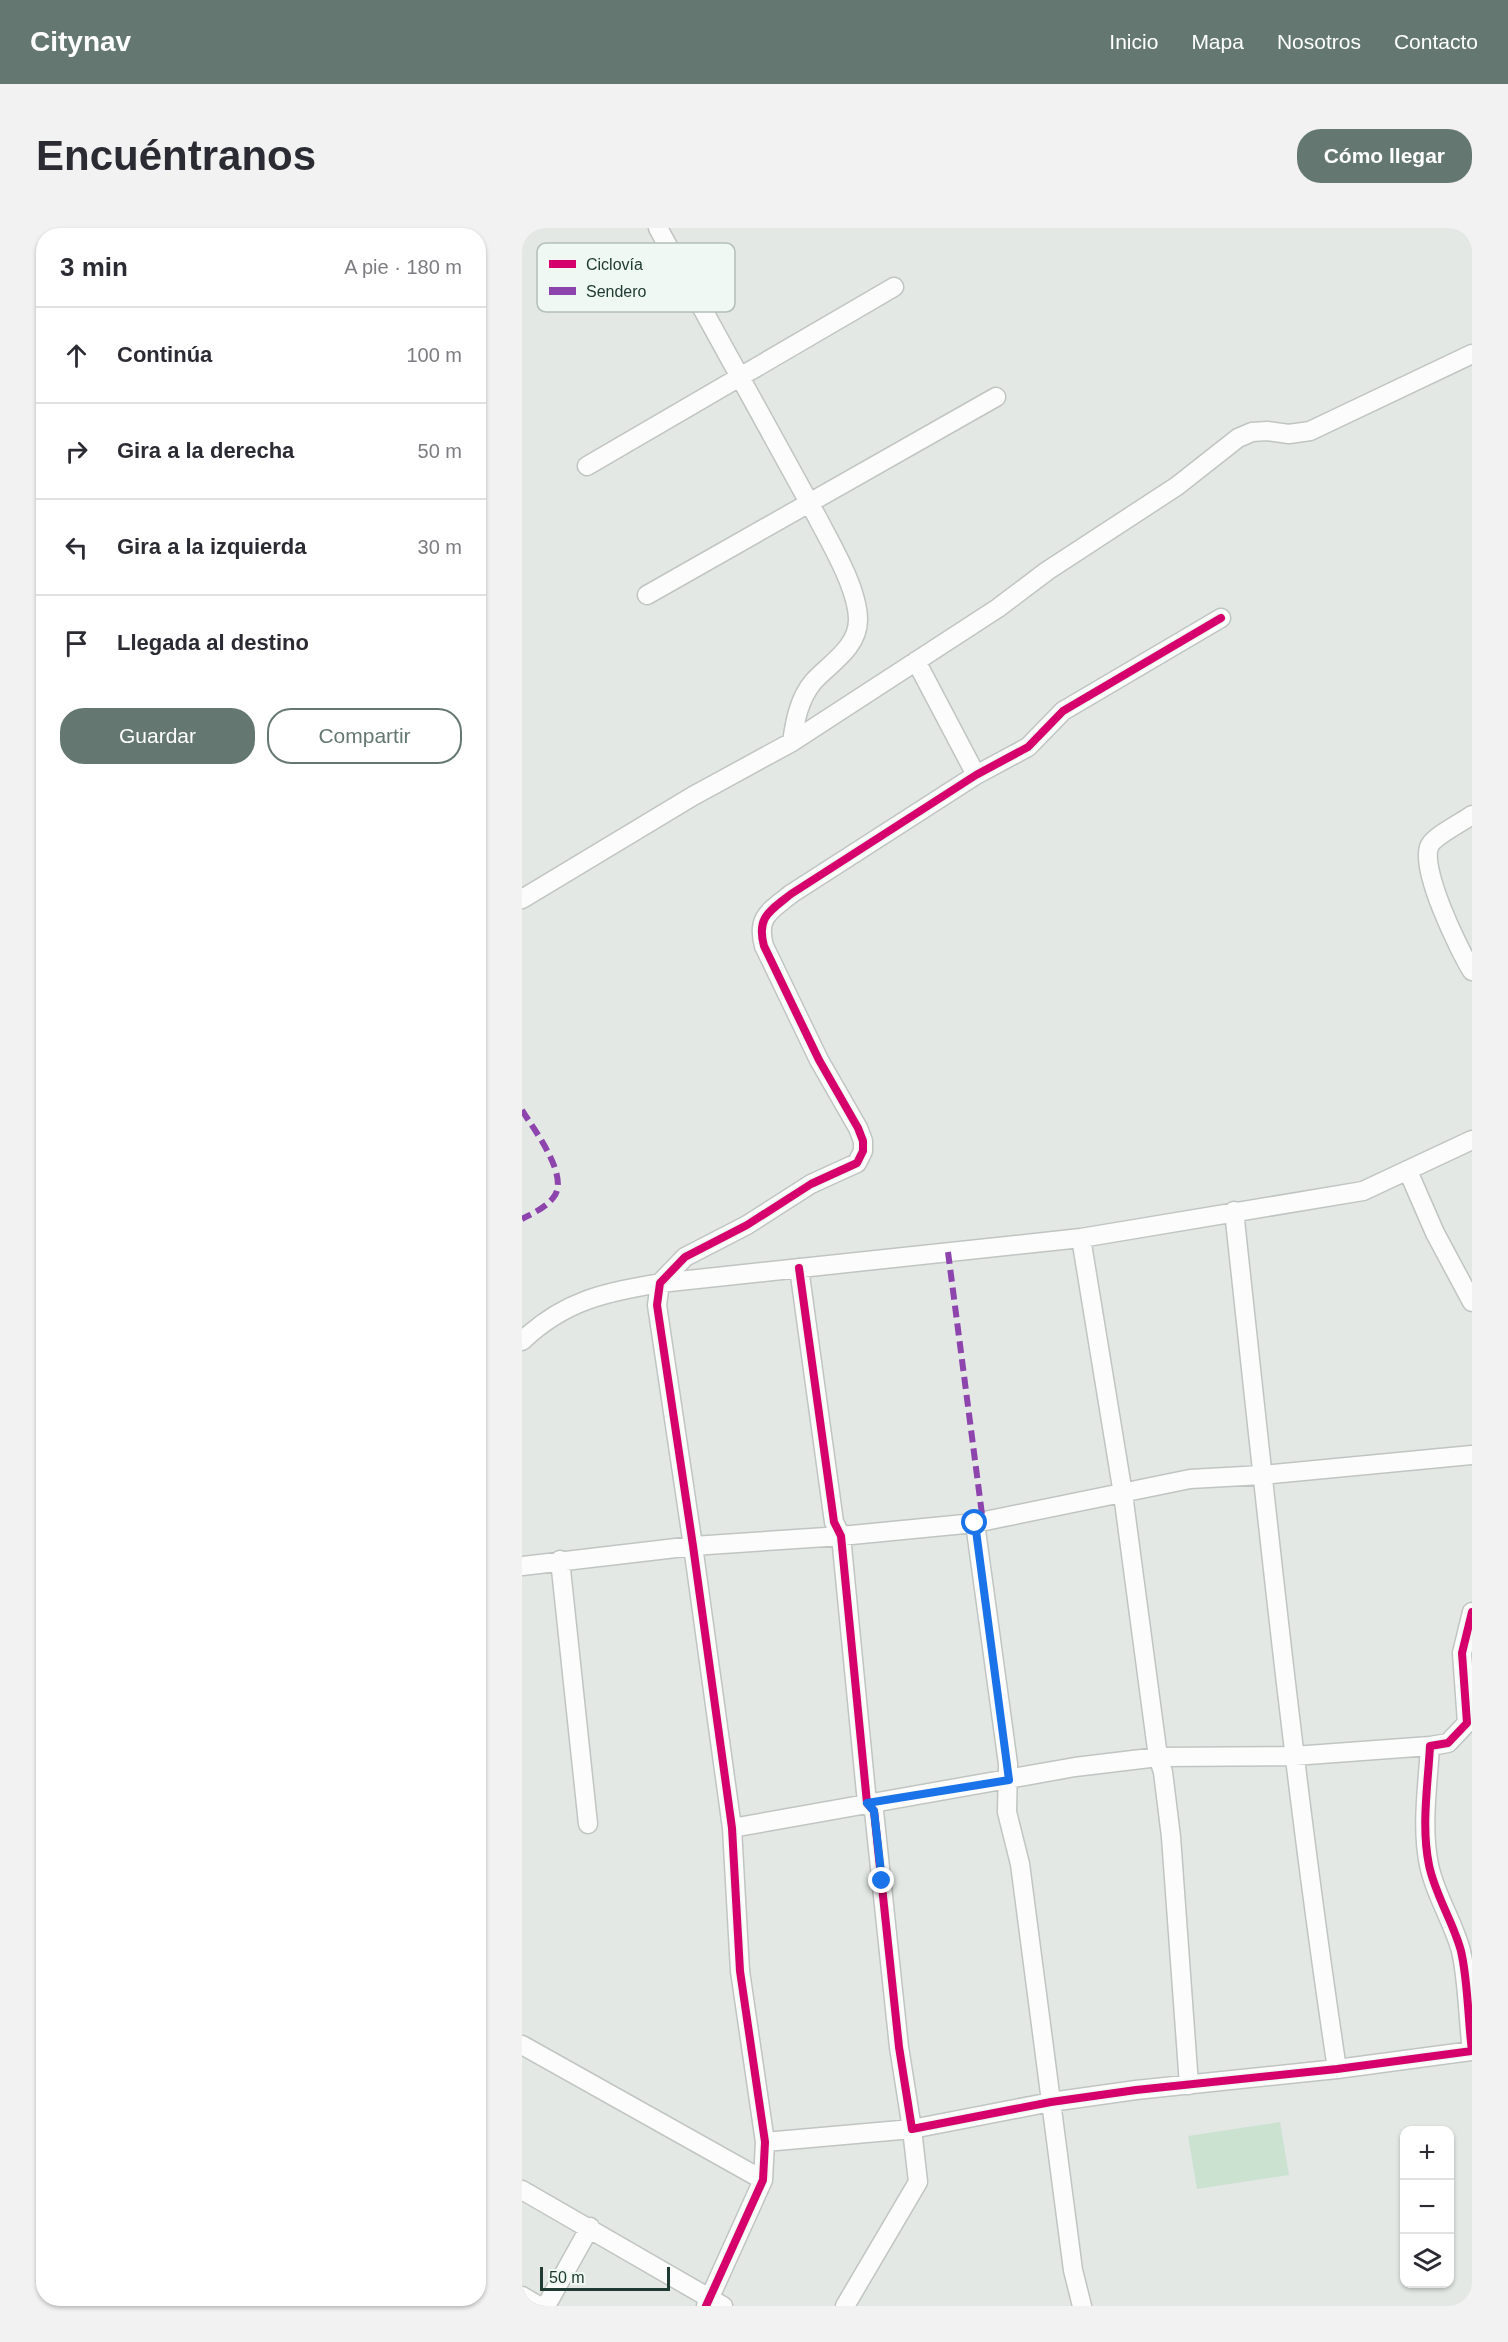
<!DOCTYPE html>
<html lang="es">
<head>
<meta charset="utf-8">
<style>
  :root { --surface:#fff; --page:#f2f2f3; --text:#2b2b33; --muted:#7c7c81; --line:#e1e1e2; --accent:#647871 }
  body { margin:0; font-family:Arial,sans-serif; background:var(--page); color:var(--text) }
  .controls { position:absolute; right:18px; bottom:18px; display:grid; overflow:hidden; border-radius:12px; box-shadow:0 2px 4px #0004 }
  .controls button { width:54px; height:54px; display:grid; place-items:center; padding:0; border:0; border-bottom:2px solid var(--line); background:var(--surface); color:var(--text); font:30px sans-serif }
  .scale { position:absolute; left:18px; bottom:15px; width:130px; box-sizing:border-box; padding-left:6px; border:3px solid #203b33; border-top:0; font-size:16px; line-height:21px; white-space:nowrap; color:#203b33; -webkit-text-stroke:4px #f0f8f3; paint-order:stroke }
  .stop { position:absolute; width:18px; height:18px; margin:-14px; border:4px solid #1a73e8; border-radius:50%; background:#fff }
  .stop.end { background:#1a73e8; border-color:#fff; box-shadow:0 2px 6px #0008 }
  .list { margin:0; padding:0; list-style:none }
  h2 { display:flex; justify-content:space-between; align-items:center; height:78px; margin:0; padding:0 24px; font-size:26px }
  h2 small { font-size:20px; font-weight:400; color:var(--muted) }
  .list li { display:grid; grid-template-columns:39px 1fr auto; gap:18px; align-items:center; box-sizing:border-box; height:96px; padding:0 24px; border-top:2px solid var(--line) }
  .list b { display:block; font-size:22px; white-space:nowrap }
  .list em { font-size:20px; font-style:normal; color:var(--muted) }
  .actions { display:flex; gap:12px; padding:18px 24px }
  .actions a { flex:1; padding:14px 0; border:2px solid var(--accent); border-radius:24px; text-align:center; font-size:21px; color:var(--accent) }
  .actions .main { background:var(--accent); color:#fff }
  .icon { flex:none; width:33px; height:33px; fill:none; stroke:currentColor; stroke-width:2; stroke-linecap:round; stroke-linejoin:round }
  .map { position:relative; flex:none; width:950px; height:2078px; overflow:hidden; border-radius:24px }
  header { display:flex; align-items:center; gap:36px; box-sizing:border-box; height:84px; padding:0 30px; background:var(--accent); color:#fff }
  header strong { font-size:28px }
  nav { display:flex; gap:33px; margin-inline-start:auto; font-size:21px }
  .intro { display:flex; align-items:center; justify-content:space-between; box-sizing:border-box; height:144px; padding:0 36px }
  h1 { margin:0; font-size:42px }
  .button { padding:15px 27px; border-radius:24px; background:var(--accent); color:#fff; font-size:21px; font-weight:700 }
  main { display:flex; gap:36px; padding:0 36px }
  aside { flex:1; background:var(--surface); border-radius:24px; box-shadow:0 2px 4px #0004 }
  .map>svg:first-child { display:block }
  .green { fill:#cbe2d1 }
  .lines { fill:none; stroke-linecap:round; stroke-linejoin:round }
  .street-casing { stroke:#c0c5c2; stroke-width:21 }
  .street { stroke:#fbfcfb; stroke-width:18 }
  .quiet { stroke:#8e44ad; stroke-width:6; stroke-dasharray:12 6; stroke-linecap:butt }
  .cycleway-casing { stroke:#f0f8f3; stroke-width:11 }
  .cycleway { stroke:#d6006c; stroke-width:8 }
  .route { stroke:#1a73e8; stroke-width:8 }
  .key { fill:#f0f8f3; stroke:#b2bfb9; stroke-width:1.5 }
  .key-label { font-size:16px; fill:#203b33 }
</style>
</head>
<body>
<header>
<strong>Citynav</strong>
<nav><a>Inicio</a><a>Mapa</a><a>Nosotros</a><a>Contacto</a></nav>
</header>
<div class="intro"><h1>Encuéntranos</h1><a class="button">Cómo llegar</a></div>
<main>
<aside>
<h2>3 min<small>A pie · 180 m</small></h2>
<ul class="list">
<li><svg class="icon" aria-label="ahead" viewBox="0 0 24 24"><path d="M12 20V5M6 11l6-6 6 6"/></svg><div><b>Continúa</b></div><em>100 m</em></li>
<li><svg class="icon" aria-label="right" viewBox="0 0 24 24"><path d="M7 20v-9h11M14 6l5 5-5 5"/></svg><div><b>Gira a la derecha</b></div><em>50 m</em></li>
<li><svg class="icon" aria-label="left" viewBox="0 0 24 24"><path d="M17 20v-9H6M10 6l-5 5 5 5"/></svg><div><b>Gira a la izquierda</b></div><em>30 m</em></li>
<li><svg class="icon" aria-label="arrive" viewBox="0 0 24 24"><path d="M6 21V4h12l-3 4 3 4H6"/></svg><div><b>Llegada al destino</b></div></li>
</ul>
<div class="actions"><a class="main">Guardar</a><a>Compartir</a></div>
</aside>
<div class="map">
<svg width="950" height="2078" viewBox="0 0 950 2078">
  <rect width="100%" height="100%" fill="#e3e8e5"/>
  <path class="green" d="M758,1894L767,1947L675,1961L666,1908Z"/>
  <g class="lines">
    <g class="street-casing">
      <path id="street" d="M136,0L295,289C309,316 336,361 336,392C336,420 307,436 291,454C277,471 273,493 270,514
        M65,238L372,59
        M125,367L474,169
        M394,433L454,547
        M950,587C940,594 913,608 908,617C896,638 937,722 950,743
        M0,671L171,568L270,514L476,380L525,343L655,258L716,210L730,204L745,203L767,206L788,203L950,126
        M886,943L913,1005L950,1074
        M712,983C743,1269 772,1556 815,1841
        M559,1010L601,1266L636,1529L641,1544L649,1609L667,1857
        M277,1040L312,1294L319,1308L345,1575L352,1583L377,1819L390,1901L529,1874L614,1862L815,1841L950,1823C946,1792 946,1753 939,1723C931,1693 913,1667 907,1637C899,1598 906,1556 908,1518L926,1515L945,1495L940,1425L950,1384
        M0,1113C43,1072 82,1065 138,1055L559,1010L841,963L950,912
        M453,1295L486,1536L485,1584L498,1636L551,2042L560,2078
        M38,1332L66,1596
        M0,1338L171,1318L319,1308L453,1295L668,1251L740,1247L950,1227
        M210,1600L553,1539L636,1529L772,1528L908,1518
        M0,1817L241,1952
        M243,1914L390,1901L396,1954L323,2078
        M0,1962L201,2078
        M0,2068L17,2078
        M24,2078L68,1999
        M184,2078L241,1952L243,1914L218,1743L210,1600L171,1318L135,1077L138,1055L163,1029L225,997L289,956L335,935L341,923V913L336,900L297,832L242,718C234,689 248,683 269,666L454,547L506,519L541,483L699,390"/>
    </g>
    <use href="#street" class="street"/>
    <path class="quiet" d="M0,882C12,902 49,949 31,970C23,980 11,985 0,991
      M426,1024L461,1294"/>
    <g class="cycleway-casing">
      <path id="cycleway" d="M277,1040L312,1294L319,1308L345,1575L352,1583L377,1819L390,1901L529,1874L614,1862L815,1841L950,1823C946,1792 946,1753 939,1723C931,1693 913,1667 907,1637C899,1598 906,1556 908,1518L926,1515L945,1495L940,1425L950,1384
        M184,2078L241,1952L243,1914L218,1743L210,1600L171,1318L135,1077L138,1055L163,1029L225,997L289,956L335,935L341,923V913L336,900L297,832L242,718C234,689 248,683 269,666L454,547L506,519L541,483L699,390"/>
    </g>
    <use href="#cycleway" class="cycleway"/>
  </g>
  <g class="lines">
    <path class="route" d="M360,1653L352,1583L345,1575L487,1552L453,1295"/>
  </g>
  <rect x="15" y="15" width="198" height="69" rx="9" class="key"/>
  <rect x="27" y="32" width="27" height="8" fill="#d6006c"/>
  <rect x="27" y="59" width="27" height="8" fill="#8e44ad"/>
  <g class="key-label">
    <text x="64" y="42">Ciclovía</text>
    <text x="64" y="69">Sendero</text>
  </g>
</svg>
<div class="controls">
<button>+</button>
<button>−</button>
<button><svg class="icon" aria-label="layers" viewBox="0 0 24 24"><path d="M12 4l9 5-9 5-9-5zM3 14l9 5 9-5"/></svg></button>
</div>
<div class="scale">50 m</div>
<div class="stop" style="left:453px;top:1295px"></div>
<div class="stop end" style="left:360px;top:1653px"></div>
</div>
</main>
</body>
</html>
